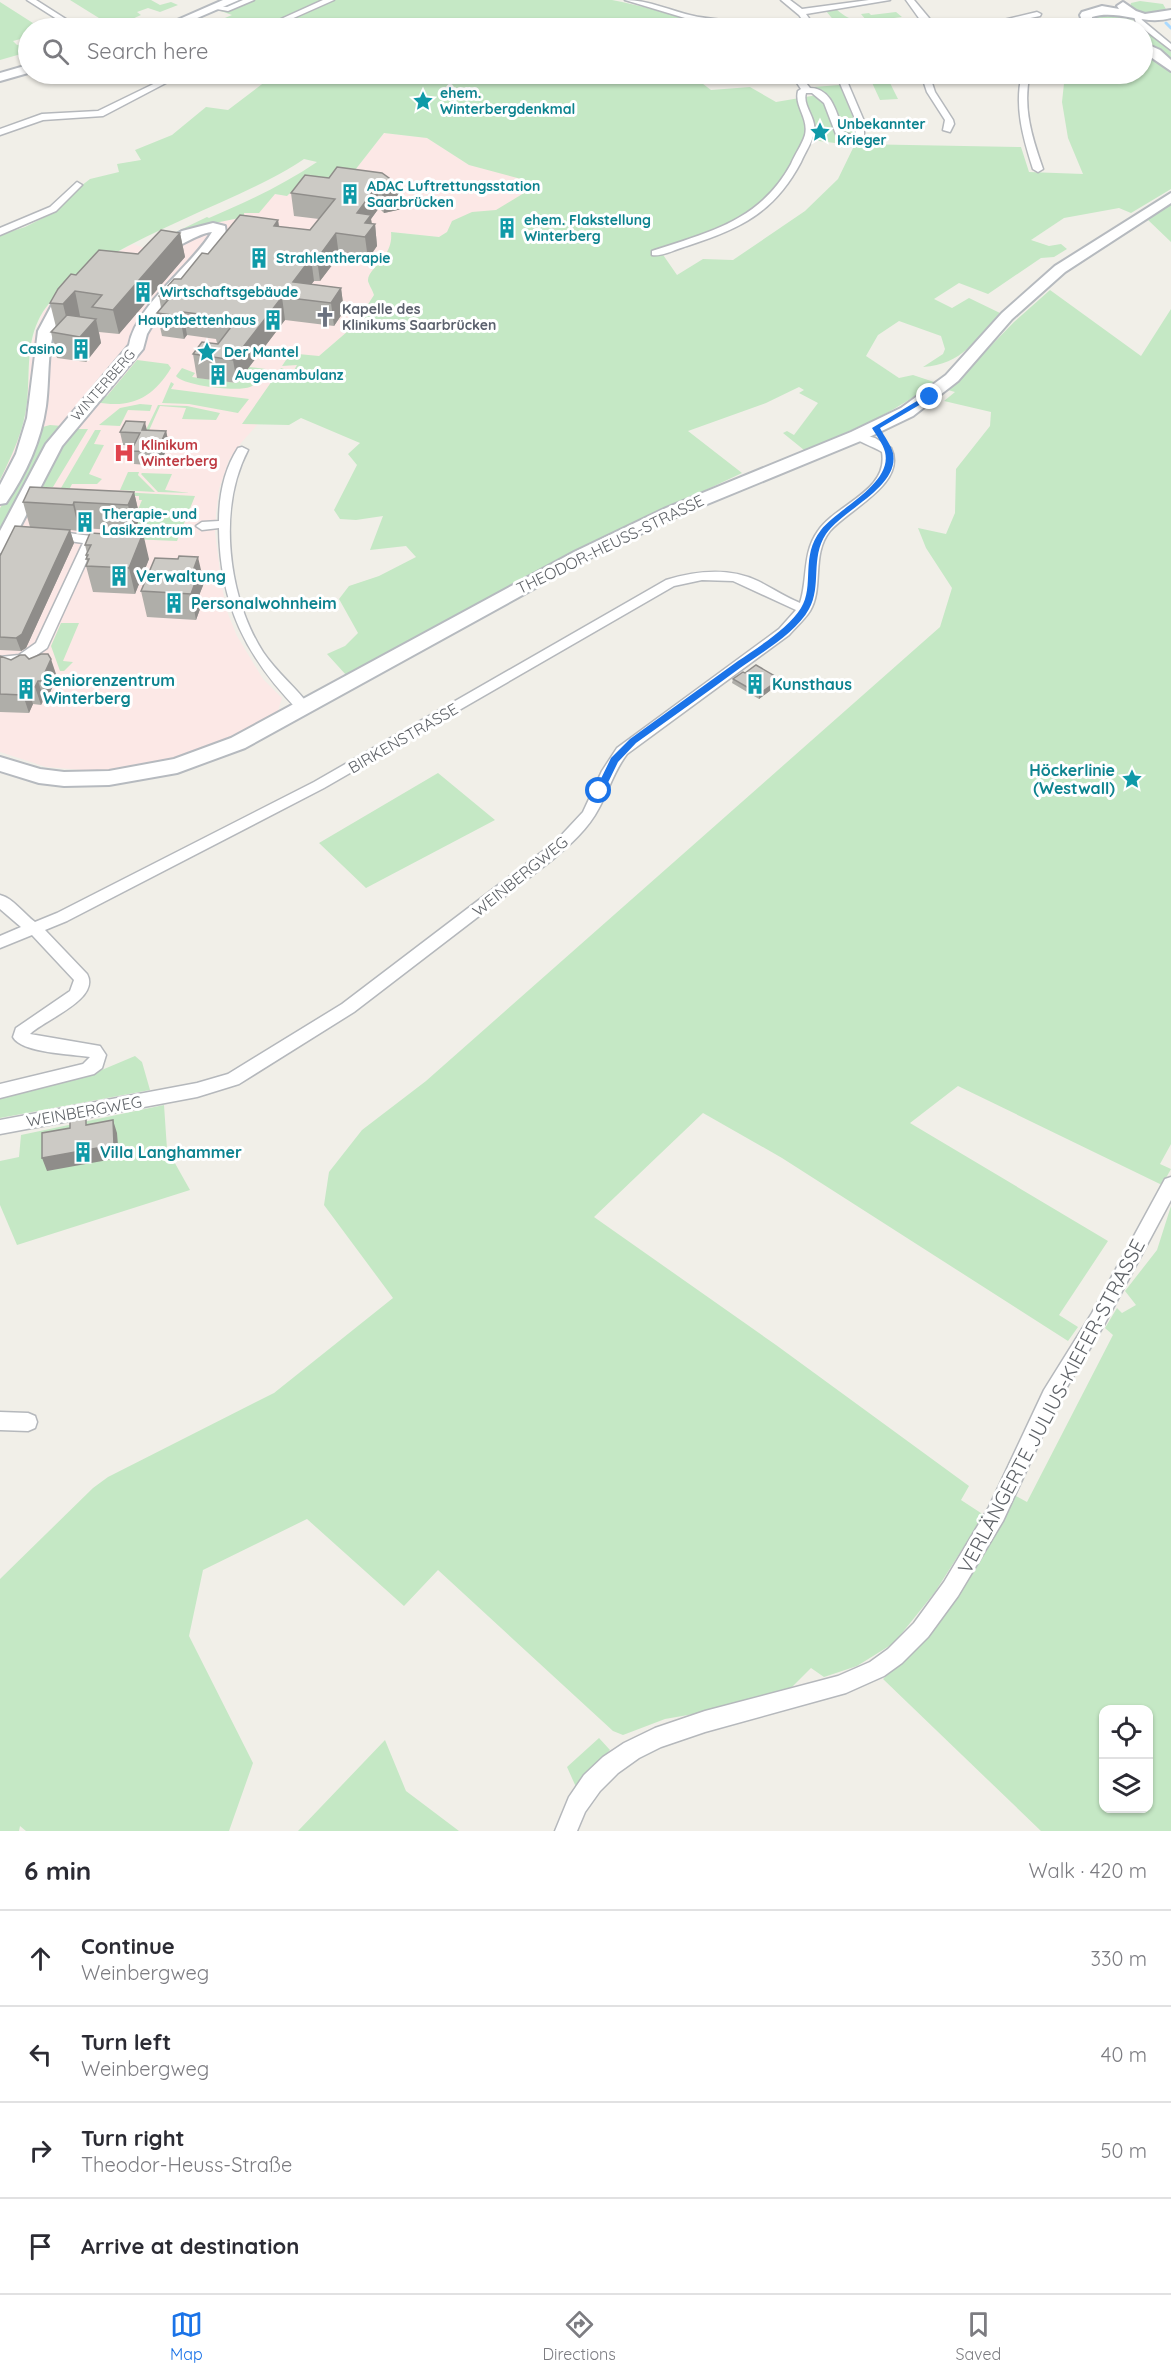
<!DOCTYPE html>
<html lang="en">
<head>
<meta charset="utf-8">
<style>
  :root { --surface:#fff; --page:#f7f7f7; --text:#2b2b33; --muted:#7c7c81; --line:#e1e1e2; --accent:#1a73e8 }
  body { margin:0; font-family:Quicksand,sans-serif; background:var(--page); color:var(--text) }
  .controls { position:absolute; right:18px; bottom:18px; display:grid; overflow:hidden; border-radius:12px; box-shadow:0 2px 4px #0004 }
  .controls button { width:54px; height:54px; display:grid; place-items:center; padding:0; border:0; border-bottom:2px solid var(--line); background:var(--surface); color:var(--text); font:30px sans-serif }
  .stop { position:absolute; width:18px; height:18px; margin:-14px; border:4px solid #1a73e8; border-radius:50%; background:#fff }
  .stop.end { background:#1a73e8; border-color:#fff; box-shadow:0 2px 6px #0008 }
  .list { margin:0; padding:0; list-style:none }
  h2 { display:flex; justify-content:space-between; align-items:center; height:78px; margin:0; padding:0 24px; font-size:26px }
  h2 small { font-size:20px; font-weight:400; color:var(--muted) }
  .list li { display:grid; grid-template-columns:39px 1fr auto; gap:18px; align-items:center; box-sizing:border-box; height:96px; padding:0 24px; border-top:2px solid var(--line) }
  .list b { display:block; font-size:22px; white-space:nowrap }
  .list p { margin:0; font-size:20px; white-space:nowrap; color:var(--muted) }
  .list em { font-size:20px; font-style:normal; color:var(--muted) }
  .icon { flex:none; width:33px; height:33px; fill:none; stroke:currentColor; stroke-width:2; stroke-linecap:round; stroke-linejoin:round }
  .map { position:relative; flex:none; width:1171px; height:1831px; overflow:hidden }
  .search { position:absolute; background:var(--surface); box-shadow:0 2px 4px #0004; left:18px; right:18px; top:18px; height:66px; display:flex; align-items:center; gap:15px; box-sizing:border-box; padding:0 21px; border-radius:33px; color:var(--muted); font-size:22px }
  .sheet { height:462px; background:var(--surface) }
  nav { display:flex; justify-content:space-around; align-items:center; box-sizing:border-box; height:84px; border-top:2px solid var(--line); background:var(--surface); font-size:16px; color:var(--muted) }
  nav a { display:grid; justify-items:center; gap:3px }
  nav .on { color:var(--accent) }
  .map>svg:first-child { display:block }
  .medical { fill:#fce8e6 }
  .green { fill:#c5e8c5; fill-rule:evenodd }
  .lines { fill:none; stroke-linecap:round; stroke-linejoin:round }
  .stream { stroke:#aadaff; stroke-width:3 }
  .street-casing { stroke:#b5b8bc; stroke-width:3 }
  .secondary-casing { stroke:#b6babf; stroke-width:4 }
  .street { fill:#fff; fill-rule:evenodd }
  .secondary { fill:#fff; fill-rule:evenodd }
  .wall { fill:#afaea9 }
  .shaded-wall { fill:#8f8d8a }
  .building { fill:#cccac5; stroke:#8f8d8a; stroke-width:1.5 }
  .route { fill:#1a73e8 }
  .labels { text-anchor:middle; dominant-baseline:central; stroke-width:6; stroke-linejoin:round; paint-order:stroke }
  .far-culture-label { font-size:14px; font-weight:bold; fill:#0d838f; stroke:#fff; text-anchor:start }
  .far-worship-label { font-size:14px; font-weight:bold; fill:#5b616d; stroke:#fff; text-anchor:start }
  .far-street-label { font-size:14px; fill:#5f6368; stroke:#fff }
  .far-health-label { font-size:14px; font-weight:bold; fill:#be3a42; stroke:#fff; text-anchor:start }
  .street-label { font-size:16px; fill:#5f6368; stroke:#fff }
  .culture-label { font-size:16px; font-weight:bold; fill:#0d838f; stroke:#fff; text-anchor:start }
  .near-street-label { font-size:20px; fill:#5f6368; stroke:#fff }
</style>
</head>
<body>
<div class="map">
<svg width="1171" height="1831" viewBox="0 0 1171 1831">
  <rect width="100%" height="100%" fill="#f1efe8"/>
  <path class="medical" d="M384,133L427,138L469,165L550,185L523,204L447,232L439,237L391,232L392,242L389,252L369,276L368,281L374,295L355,325L319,356L241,443L229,460L219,489L216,514L215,532L222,587L228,614L237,636L263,679L282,698L276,717L235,739L197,753L128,768L95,771L46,767L0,752V480L24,425L27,404L31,344L43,312L61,290L100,262L133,244L150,250L210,224L244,217V213L275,194L287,196L291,192L334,197Z"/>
  <path class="green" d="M70,0H151L160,5L171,2L178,5L160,12L148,8L137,12L141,15L130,20L135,24L115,28Z
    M241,0H612C639,5 664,12 690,21L686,23L696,28H201L232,15L218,10Z
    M1140,1L1163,4L1167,11C1153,14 1142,17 1130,8L1131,3Z
    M0,2L36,25L28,28V37L13,41L17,45L26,43L28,45V52L0,60Z
    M836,9C847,18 853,22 866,20L861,14L869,13L871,15L896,12L902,17L894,18L895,28H840L826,11Z
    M1098,11C1107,13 1118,13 1126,17C1143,24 1157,40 1171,52V61L1143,43L1142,28C1124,28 1103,33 1089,19Z
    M1152,56L1171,73V189L1131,213L1119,208L1064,218L1031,240L1049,246L1061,244L1067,249L1054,257L1041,258L988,294L959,283L934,299L952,308L969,298L1000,313C974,341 963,364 923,367L943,354L945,349L941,336L899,321L878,335L866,356L899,378L913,375L934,382C895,413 851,431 804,450L783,433L787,431L794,435L818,403L799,393L804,390L799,387L766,403L688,431L742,473L574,552L347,676L327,654L345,646L358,633L339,599L349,586L379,576L416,557L406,546L370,550L383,516L356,520L340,519L334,510L357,465L348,454L360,443L301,418L289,425L242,424L281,368L293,372L297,365L282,366L288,357L295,358L298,354L319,356L355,325L374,295C373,291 369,285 368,281C367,268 394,258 391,232L439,237L447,232L452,221L472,212L496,210L529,190L527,184L521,179L469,165L427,138L384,133L334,197L291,192L287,196L275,194L259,213H244V217L210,224L150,251L143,248L207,217L209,218C247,202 283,185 317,162L304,159C237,206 72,249 38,321C26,347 30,375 27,402C24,431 12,455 0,480V235L25,227L57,211L81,186L90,179L119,172L117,164L141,160L135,150L172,135L206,107L228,110L266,81L245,75L247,74H690L711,90L750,87L776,102L823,94L813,87L840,85L856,125L853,141L843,144L803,139C772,214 729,224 659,249L677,275L703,259L733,260L805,211L838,179L855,144L1021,147L1029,172L1083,174L1068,138L1062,102L1065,74H1142L1143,57Z
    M868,74H880L885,84L890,83L898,99L880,100Z
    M1171,204V242L1147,219Z
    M1050,290L1141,356L1171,309V1144L1160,1164L1171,1169L1162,1185L958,1086L910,1123L1108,1241L1059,1315L1078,1327L1068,1341L782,1158L703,1113L594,1217L776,1345L969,1486L961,1500L984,1515L935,1592L894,1643L857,1666L824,1677L811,1668L788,1691L711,1711L665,1719L623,1735L613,1731L438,1570L404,1606L307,1519L203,1570L189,1636L253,1763L229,1831H26L20,1826L19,1831H0V1579L93,1488L108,1477L274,1393L393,1298L324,1205L329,1172L362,1130L426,1081L940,627L952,588L926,548L918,528L946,534L955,513L956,469L990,426L991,412L944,401L955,392L948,390L1014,322Z
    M137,360L168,364L171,368C153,398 131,409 96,402L101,397L107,396Z
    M249,367L266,369C262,375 257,384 250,387C238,392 184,386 176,376L182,368L195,373L192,377L237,383Z
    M171,382L174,384L171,389L249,399L238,413L189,404L162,403Z
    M140,404L152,405L150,411L128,410L120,426L99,425L120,408Z
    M158,405L187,406L220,413L216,420L182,419L186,408L160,406L147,435L144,434Z
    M50,425L62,426L0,530V508L13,489L39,428Z
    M74,429H88L53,487H43L55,453Z
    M95,430H101L94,444L104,445L89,474L102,479L97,484H72L70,488H61Z
    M128,472H139L138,475L155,492L120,490Z
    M142,473L172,474L165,490L190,493L158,492L141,474Z
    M120,492L195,496L177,541L130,539L139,518L137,512L142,500H139V496H128Z
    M61,623H79L63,661L73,662L64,671H60L51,646Z
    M438,773L495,820L366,888L319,843Z
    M135,1056L142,1062L150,1090L0,1118V1097L97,1072Z
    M164,1105L167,1149L190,1190L17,1245L0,1205V1161L19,1157L21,1135Z
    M1171,1206V1831H1041L883,1679L930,1634L959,1595L1016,1496L1027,1502L1113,1335L1105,1328L1117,1308L1122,1313L1136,1305L1125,1291L1157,1250ZM1104,1710H1148V1808H1104Z
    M599,1738L610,1750L576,1787L567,1767Z
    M385,1740L406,1791L459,1831H298Z"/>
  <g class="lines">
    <path class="stream" d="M1166,23L1171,28"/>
    <g class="street-casing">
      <path id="street" d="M27,0H36L80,28H71Z
        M243,0H254L228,11L211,8L215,6L227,7Z
        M323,0H334L271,28H261Z
        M625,0C649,0 671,11 694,16C711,20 732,18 748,28H737L714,22L695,21Z
        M781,0H790L802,9L869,0H890L806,14L816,28H808L799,15Z
        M906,0H914L929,18L934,28H926Z
        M1037,12L1041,14L1040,16L983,28H970Z
        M1133,13H1139L1142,20L1171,44V50L1136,23Z
        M174,74H183L103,116L43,120L0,135V129L42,114L98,111Z
        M791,74H799L810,88C833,88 837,116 844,133L852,135L856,133V121L836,74H844L864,121V136L853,141L837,137L824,103L812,93H806C802,106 817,118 814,132C812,143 805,152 801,162C774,213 740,229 687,246C676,249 662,257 652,255V251C709,232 760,221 791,164C795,154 802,145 805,135C809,118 794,106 798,91L801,89Z
        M921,74H929L935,92L953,120L954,124L950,132L943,130L945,120L927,92Z
        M1022,74H1030C1022,106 1032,138 1043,169L1038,172L1033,169C1023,138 1014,106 1022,74Z
        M77,182L82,185L56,211L0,235V228L50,207Z
        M857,433L875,438L891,448C908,483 849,509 830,531C811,554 824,588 810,611C805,619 796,627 789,635L627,754C614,771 609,790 599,808C588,829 570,845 552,860L354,1012L239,1084L197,1097L0,1134V1120L197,1083L228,1074L342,1004L555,842L583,812L602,771L617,748L779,629L796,610L733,581L702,580L674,586L324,788L67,921L45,930L87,974C101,999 44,1020 30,1034L100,1046L106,1055L102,1068L94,1074L0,1098V1084L83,1064L90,1057C72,1054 21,1053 13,1037L16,1028L70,991L74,980L32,935L0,948V936L21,927L0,909V895C13,898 24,914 35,922L57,913L314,782L666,580C696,571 728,567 758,581C772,588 785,597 800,603C808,579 802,553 818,531C836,504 889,491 882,452C872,446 859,442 851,436Z
        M242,447L248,450C217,509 228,597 263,652C277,673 297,688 311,708L304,712L299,711C246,657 220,605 219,528L202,530L196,526L202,522L219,521C219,495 224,470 238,448Z
        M53,531L91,536L95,543L47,648L28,661L0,665V657L19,655L36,643L83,543L49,538V532Z
        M1171,1177V1200L1104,1325L1058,1402L1003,1521L958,1596L928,1637L902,1663L884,1676L846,1693L705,1732L661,1747L639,1758L618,1773L600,1791L585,1812L577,1831H555L569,1797L584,1775L603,1757L624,1743L655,1728L705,1711L838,1676L870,1662L888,1649L914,1623L944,1582L989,1507L1044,1390L1092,1313L1165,1179Z
        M0,1412L28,1413L35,1416L37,1422L35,1428L28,1431L0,1430Z"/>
    </g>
    <g class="secondary-casing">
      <path id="secondary" d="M223,0H239L174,28H159Z
        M1123,2L1136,11L1145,14L1171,10V18C1144,26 1118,9 1092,17V26H1084L1080,15L1082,12L1102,6L1119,9L1117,6Z
        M1142,42L1160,50L1171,60V71L1142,51Z
        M28,65V73L0,81V73Z
        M1171,193V203L1065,272L1012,319L958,381L913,416L863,440L678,516L586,560L245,748L177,773L109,785L64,786L39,783L0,771V757L40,769L64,772L109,771L174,759L231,738L574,552L666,508L851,432L901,408L946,375L1002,313L1055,266Z
        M213,223L225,226L226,234L154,322L147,334L143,349L62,446L9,548L6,552L0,553V531L46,444L129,345C136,305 191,267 212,232C192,234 165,259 149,255L147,252L182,231Z
        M72,285L80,290C72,300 63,308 58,320C46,347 50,377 46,406C41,441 26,474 6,503L0,504V485L16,454L27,418L38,331L54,301L67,287Z"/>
    </g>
    <use href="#street" class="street"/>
    <use href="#secondary" class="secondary"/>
  </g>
  <path class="wall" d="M382,173L402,209L384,213L379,208L371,219L372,224H375L377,246L368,259L339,256L320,281H314L311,284L341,288L344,311L334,326L285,320L237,383L197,378L193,354L219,343H217L216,339L187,335L184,339L162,336L157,313L161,308L159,296L181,279L208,254L278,220L279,227L310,230L319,219L294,216L291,193L329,178Z
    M180,233L185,257L119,334L99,332L101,343L86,362L57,358L51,332L56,327L50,303L76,275L138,254Z
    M147,430L166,431L169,444L159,466L134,464L131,451L134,446L123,445L120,432Z
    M134,492L140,518L134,531L80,528L79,531L70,530L74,543L26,648L21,651L0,650V556L30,527L23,502Z
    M90,533L149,559L135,594L93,592L86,566L87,563L86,555L87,553L85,545Z
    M204,583L198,598L200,609L196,620L147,617L141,591Z
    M0,656L11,660L29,659L57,677L47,699H44L41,705L33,704L29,713L0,712Z
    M745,673L780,679L779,684L759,699L732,683L733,679Z"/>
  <path class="shaded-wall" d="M377,186L379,208L371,219L372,227L375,224L377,246L368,259L365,237L357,213Z
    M400,186L402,209L384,213L382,191Z
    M278,220L281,243L274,226Z
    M180,233L185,257L119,334L113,310Z
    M336,233L339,256L320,281L317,259Z
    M311,258L314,281L300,299L293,282Z
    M341,288L344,311L334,326L331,303Z
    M75,291L80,316L69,329L63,304Z
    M282,297L285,320L237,383L233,360Z
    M183,312L187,335L184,339L180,316Z
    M96,319L101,343L86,362L80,337Z
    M145,422L148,435L142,430Z
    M166,431L169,444L159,466L157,452Z
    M134,492L140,518L134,531L128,505Z
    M74,502L80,528L79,531L73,505Z
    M70,530L74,543L26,648L21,651L16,638Z
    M143,533L149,559L135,594L129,568Z
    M198,557L204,583L198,598L200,609L196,620L189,582Z
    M51,659L57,677L47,699L41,681Z
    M780,679L779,684L759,699V694Z
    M38,681L44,699L41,705L35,687Z
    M27,686L33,704L29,713L23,695Z
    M113,1120L117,1133L119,1158L47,1171L42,1158Z"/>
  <path class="building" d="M337,167L382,173L400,186L382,191L377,186L357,213L371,215L365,223L375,224L365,237L336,233L317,259L311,258L293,282L341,288L331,303L282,297L233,360L193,354L202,342L218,344L234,323L213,320L215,316L183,312L180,316L157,313L168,300L159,296L174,279H181L202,253L208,254L240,215L278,220L274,226L310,230L335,199L291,193L305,175L329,178Z
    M161,230L180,233L113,310L92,307L102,295L75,291L63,304L50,303L58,289L71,274L76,275L99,250L138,254Z
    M67,315L96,319L80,337L51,332Z
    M126,421L145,422L142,430L166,431L157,452L131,451L140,433L120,432Z
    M30,487L134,492L128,505L74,502L73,505L23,502Z
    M15,526L70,530L22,634L16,638L0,637V556Z
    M126,532L143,533L129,568L86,566L89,559H86L88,555H86L91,545H85L90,533L124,535Z
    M179,556L198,557L189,582L195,583L191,594L141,591L155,558L178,559Z
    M41,654H48L51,659L41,681H38L35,687L27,686L23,695L0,694V656L11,660L20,655H25L29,659Z
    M756,665L780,679L759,694L733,679L743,672L745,673Z
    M86,1117V1125L113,1120L114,1145L42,1158V1133L70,1128V1120Z"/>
  <path class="route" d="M927,395L933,397L880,428C884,436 891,445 893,453C900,487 843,509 826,534C810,558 822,586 809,609C797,632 761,653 740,668C706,693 671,718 636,743L618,762L603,793H596L595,791L611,758L630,739C666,713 702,687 738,661C757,648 789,628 801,608C815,586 800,556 821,530C838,508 893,484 885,452C883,444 876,435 872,428Z"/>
  <defs>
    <g id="sight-bare" transform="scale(1.62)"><path d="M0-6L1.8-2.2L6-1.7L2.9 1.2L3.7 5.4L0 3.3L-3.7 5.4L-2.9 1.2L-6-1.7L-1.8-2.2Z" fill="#0f9aa8" stroke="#fff" stroke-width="2.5" paint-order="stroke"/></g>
    <g id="building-bare" transform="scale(1.62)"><path d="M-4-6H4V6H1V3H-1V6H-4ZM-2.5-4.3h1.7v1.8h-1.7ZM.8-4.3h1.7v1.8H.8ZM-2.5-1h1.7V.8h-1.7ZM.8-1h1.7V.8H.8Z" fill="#0f9aa8" stroke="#fff" stroke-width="2.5" paint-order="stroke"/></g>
    <g id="church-bare" transform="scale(1.62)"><path d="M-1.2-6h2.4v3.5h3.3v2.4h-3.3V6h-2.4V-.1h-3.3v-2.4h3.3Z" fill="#6b7280" stroke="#fff" stroke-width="2.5" paint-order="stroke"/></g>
    <g id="hospital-bare" transform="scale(1.62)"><path d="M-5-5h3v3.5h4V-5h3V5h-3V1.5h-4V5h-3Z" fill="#e0444e" stroke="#fff" stroke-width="2.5" paint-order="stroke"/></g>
  </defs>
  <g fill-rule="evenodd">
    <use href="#sight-bare" x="423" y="101"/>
    <use href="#sight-bare" x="820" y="132"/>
    <use href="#building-bare" x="350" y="194"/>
    <use href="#building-bare" x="507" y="228"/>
    <use href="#building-bare" x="259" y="258"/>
    <use href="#building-bare" x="143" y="292"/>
    <use href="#church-bare" x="325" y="317"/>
    <use href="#building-bare" x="273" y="320"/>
    <use href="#building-bare" x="81" y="349"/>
    <use href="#sight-bare" x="207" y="352"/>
    <use href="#building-bare" x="218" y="375"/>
    <use href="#hospital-bare" x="124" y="453"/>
    <use href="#building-bare" x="85" y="522"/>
    <use href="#building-bare" x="119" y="576"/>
    <use href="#building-bare" x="174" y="603"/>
    <use href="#building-bare" x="755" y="684"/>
    <use href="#building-bare" x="26" y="689"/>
    <use href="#sight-bare" x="1132" y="779"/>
    <use href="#building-bare" x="83" y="1152"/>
  </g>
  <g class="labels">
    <g class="far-culture-label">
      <text x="440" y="93">ehem.<tspan x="440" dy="16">Winterbergdenkmal</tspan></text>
      <text x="837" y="124">Unbekannter<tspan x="837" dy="16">Krieger</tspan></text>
      <text x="367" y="186">ADAC Luftrettungsstation<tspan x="367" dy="16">Saarbrücken</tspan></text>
      <text x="524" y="220">ehem. Flakstellung<tspan x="524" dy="16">Winterberg</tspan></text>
      <text x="276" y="258">Strahlentherapie</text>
      <text x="160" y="292">Wirtschaftsgebäude</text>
      <text x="256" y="320" text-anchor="end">Hauptbettenhaus</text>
      <text x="64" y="349" text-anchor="end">Casino</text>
      <text x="224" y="352">Der Mantel</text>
      <text x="235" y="375">Augenambulanz</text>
      <text x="102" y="514">Therapie- und<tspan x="102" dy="16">Lasikzentrum</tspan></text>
    </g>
    <g class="far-worship-label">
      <text x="342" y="309">Kapelle des<tspan x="342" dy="16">Klinikums Saarbrücken</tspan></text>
    </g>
    <g class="far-street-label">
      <text transform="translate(103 385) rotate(-49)">WINTERBERG</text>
    </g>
    <g class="far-health-label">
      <text x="141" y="445">Klinikum<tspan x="141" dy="16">Winterberg</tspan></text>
    </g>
    <g class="street-label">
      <text transform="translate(610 544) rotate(-26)">THEODOR-HEUSS-STRASSE</text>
      <text transform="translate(403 738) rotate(-30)">BIRKENSTRASSE</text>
      <text transform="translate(520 876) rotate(-39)">WEINBERGWEG</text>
      <text transform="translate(84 1111) rotate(-10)">WEINBERGWEG</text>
    </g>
    <g class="culture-label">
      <text x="136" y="576">Verwaltung</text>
      <text x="191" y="603">Personalwohnheim</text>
      <text x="43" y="680">Seniorenzentrum<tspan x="43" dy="18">Winterberg</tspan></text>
      <text x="772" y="684">Kunsthaus</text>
      <text x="1115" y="770" text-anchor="end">Höckerlinie<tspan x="1115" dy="18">(Westwall)</tspan></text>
      <text x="100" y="1152">Villa Langhammer</text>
    </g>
    <g class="near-street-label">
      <text transform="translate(1051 1406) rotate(-62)">VERLÄNGERTE JULIUS-KIEFER-STRASSE</text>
    </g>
  </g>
</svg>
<div class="controls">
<button><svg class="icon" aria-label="locate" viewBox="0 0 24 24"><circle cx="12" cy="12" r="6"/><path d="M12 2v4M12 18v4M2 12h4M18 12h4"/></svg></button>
<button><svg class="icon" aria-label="layers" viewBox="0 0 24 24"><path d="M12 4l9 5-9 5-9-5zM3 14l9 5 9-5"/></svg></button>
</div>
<div class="stop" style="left:599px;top:791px"></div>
<div class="stop end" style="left:930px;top:397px"></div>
<div class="search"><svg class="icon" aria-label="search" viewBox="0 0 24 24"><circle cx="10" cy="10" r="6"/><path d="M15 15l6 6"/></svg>Search here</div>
</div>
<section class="sheet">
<h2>6 min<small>Walk · 420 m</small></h2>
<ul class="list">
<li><svg class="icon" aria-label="ahead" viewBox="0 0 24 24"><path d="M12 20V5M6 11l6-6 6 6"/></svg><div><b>Continue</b><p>Weinbergweg</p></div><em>330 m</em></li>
<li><svg class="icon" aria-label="left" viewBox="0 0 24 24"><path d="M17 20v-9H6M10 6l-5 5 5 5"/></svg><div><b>Turn left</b><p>Weinbergweg</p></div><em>40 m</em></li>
<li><svg class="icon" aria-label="right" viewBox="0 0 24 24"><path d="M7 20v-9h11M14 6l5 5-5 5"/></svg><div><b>Turn right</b><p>Theodor-Heuss-Straße</p></div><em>50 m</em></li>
<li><svg class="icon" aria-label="arrive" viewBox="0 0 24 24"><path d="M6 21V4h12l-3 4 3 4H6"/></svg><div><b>Arrive at destination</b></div></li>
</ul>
</section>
<nav>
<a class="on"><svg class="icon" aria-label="map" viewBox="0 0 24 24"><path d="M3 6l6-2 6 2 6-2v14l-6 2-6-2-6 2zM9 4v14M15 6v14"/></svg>Map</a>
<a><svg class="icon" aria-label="directions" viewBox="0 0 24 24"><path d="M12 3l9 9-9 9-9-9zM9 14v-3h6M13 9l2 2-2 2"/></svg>Directions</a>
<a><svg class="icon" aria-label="saved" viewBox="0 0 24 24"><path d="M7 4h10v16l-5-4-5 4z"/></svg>Saved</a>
</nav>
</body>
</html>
